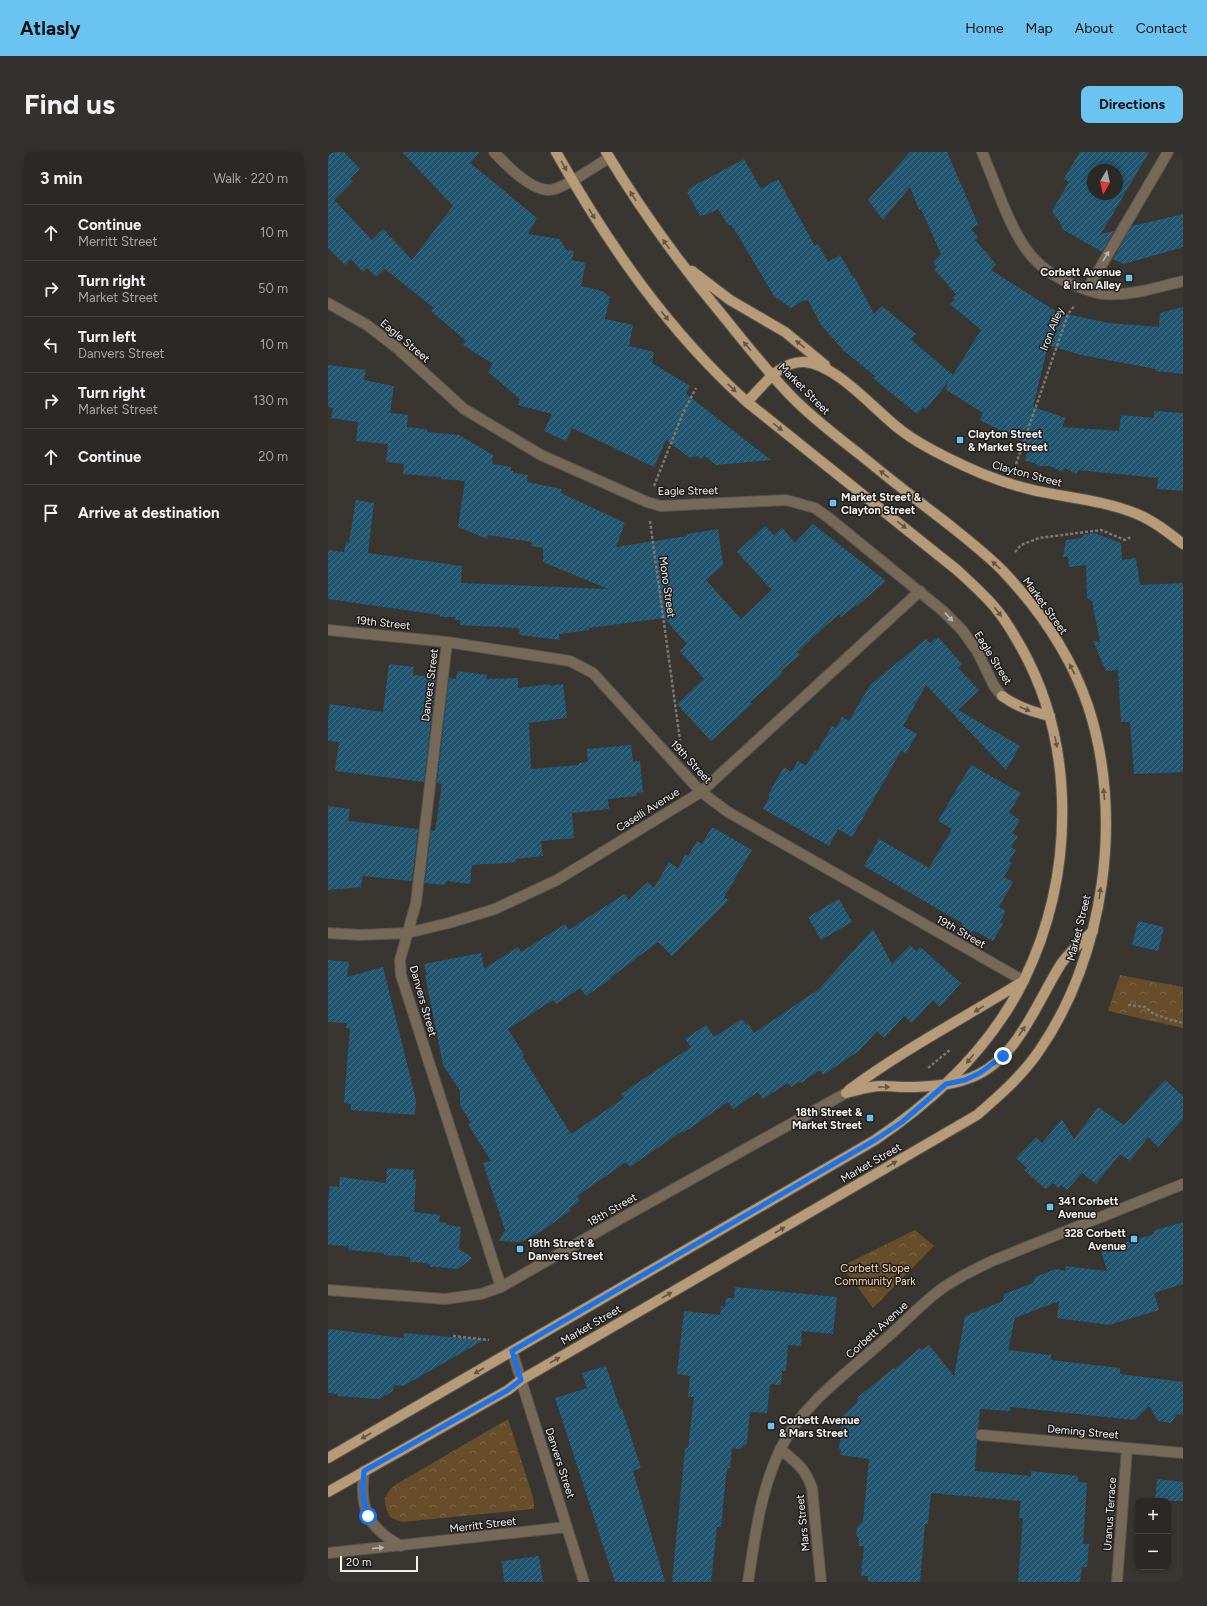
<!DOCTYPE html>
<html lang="en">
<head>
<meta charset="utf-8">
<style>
  :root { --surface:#2b2826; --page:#33302e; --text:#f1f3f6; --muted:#a6a6a7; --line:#474443; --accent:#6bc3f2 }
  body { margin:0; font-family:Figtree,sans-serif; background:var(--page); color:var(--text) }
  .controls { position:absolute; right:12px; bottom:12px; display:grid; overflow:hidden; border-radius:8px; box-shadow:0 2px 6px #0003 }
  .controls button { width:36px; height:36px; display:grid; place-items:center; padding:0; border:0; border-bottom:1px solid var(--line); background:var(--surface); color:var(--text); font:20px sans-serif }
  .compass { position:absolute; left:759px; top:12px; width:36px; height:36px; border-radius:50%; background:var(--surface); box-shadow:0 2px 6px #0003; rotate:189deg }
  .scale { position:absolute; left:12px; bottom:10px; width:78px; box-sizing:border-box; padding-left:4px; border:2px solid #f5f3f0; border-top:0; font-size:11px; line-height:14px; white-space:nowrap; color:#f5f3f0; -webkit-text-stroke:3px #1f1d1c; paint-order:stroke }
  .stop { position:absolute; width:12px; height:12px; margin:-9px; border:3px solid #1a73e8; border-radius:50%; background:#fff }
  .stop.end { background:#1a73e8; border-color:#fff; box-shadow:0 1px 4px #0008 }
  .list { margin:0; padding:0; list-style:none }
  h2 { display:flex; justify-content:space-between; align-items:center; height:52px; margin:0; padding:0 16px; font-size:17px }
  h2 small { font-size:13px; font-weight:400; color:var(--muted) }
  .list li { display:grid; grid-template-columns:26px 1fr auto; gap:12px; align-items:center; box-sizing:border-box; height:56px; padding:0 16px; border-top:1px solid var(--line) }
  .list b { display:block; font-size:15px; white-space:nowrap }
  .list p { margin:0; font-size:13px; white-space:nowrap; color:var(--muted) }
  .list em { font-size:13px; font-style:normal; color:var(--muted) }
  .icon { flex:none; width:22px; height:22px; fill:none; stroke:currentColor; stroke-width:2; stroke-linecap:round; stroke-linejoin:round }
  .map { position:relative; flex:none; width:855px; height:1430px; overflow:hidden; border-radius:8px }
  header { display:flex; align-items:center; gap:24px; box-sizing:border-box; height:56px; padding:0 20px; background:var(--accent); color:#111 }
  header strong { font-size:19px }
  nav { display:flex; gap:22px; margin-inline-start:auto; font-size:14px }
  .intro { display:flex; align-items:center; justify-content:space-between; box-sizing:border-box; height:96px; padding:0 24px }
  h1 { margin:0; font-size:28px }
  .button { padding:10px 18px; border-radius:8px; background:var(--accent); color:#111; font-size:14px; font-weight:700 }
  main { display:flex; gap:24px; padding:0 24px }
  aside { flex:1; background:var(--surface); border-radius:8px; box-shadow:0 2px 6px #0003 }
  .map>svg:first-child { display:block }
  .park { fill:url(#park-crowns) }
  .building { fill:url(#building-hatch); fill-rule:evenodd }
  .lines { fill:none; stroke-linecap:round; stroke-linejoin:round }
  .minor-casing { stroke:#575450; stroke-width:12 }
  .major-casing { stroke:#575450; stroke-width:12 }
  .path { stroke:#7a7874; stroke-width:2.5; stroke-dasharray:3 2; stroke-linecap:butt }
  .minor { stroke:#776958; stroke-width:10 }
  .major { stroke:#b79b78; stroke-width:10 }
  .oneway { fill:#635645 }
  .oneway2 { fill:#bcb5ac }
  .route { stroke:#1a73e8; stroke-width:5 }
  .poi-dot { fill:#6bc3f2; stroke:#1f1d1c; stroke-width:1.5 }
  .labels { text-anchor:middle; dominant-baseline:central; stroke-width:3; stroke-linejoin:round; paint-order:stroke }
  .poi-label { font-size:11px; font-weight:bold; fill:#f5f3f0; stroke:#1f1d1c; text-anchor:start }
  .street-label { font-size:11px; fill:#f5f3f0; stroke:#1f1d1c }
  .park-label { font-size:11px; fill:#fbddb8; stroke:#1f1d1c }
</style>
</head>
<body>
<header>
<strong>Atlasly</strong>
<nav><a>Home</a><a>Map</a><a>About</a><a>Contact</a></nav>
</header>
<div class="intro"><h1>Find us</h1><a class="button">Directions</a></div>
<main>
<aside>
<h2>3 min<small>Walk · 220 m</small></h2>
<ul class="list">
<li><svg class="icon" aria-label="ahead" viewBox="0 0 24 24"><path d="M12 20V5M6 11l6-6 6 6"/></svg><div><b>Continue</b><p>Merritt Street</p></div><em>10 m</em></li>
<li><svg class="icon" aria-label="right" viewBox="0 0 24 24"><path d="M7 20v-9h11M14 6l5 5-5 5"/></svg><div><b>Turn right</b><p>Market Street</p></div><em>50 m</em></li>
<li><svg class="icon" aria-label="left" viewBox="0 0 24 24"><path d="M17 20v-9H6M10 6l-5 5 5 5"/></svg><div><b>Turn left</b><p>Danvers Street</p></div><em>10 m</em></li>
<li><svg class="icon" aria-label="right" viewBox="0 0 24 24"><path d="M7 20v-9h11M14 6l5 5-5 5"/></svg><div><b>Turn right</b><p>Market Street</p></div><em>130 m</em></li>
<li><svg class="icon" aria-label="ahead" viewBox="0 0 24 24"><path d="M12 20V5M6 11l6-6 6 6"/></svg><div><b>Continue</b></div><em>20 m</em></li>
<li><svg class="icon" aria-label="arrive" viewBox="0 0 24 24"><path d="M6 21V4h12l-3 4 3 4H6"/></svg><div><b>Arrive at destination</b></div></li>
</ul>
</aside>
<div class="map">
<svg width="855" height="1430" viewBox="0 0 855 1430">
  <defs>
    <pattern id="park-crowns" width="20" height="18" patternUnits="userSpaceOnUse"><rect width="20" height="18" fill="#674d2a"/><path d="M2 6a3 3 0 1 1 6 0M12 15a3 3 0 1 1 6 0" fill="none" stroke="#7d6749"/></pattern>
    <pattern id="building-hatch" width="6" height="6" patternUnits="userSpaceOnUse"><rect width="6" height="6" fill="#22556f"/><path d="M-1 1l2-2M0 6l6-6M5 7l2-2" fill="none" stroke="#436e84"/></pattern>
  </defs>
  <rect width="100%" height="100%" fill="#393632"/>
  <path class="park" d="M792,823L855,835V876L780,859Z
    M587,1078L606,1094L545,1156L514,1114Z
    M180,1267L205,1345L206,1356L205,1357L74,1370L62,1365C55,1351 54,1344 67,1333Z"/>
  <path class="building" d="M0,0H16L32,17L22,27L25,29L6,48L44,88L55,77L84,108L125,54L74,0H152L142,11L209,66L200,82L232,87L238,98L246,99L244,108L258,111L253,134L274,139L282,145L277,167L305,173L301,194L326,200L324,211L362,234L358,242L443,308L388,313L376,303L373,307L369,304L362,306L338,288L326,315L244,276L238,289L216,279L224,262L190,253L192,247L160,220L165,212L135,193L138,189L103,159L106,156L57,117L48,125L39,116L35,120L23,107L17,113L0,96Z
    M582,0H619L650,72L643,77L650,85L647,88L668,112L663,118L729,160L780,171L831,175L832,161L855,155V222L828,219V217L753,203L720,193L705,255L738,266L734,275L791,279L793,263L826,266V259L855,261V339L829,337L830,326L750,318L749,322L736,316L735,320L722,314H710L707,311L697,309L701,293L652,268L655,261L617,237L622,228L598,257L595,255L589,262L545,226L547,224L516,199L493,173L480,148L477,150L476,148L463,156L446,144L411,85L403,73H400L390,57L375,64V63L372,64L359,40L361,39L360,37L416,7L433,37L450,27L487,94L490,92L500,110L512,103L525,125L526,124L546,162L554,154L588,182L582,187L625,223L653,178L622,152L627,147L624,146L628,142L606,117L609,115L605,110L613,102L593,57L591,58L582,35L555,68L540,48Z
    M752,0H821L773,82L786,79L774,100L734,77V74L724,59L741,30L736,27ZM765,18H789V42H765Z
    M855,62V95L796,112L785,107L804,74Z
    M0,213L38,218L36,228L66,234L62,261L80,263L79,275L99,277V280L131,283L165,303L164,312L183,315V319H185V321L200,323L199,330L234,337L233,341L297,371L288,395L359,384V382L390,377L395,413L378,428L413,467L444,438L409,400L437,374L446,383L454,376L467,391L485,372L558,429L529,454L528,453L513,465L511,462L469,500L472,503L453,519L455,521L422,550L424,552L383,589L349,552L376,527L352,499L359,492L336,466L261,476V478L231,482L232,488L192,483L191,476L132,473V468H127L128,465H112V463L0,447V398L16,400L18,390H21L28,348L46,351L40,401L134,414L133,431L280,437L215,410V396L203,394L204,390L160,383L159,387L130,375L137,329L113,327V325L75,322L76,312L58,310L60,292L28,289L30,270L3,266L5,256L0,255Z
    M766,381L793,391L794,408L808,406L812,433L855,431V620L806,622L802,570H793L790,518L778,519L765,489L772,490L764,449L759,446L758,413L741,415L740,405H735L738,388L754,386L756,383Z
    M610,485L634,512L630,516L651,538L630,558L692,594L678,618L598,533L575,574L589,582L578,601L573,599L524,685L510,677L501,694L435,657L442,644L440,643L456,615L463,620L470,609L478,614L487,598L489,600L504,574L508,576L514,565L521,569L542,533L598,487L602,491Z
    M61,512L86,515L85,523L108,525L96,630L7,619L11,590L0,589V566L2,552L55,560Z
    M129,519L159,523L158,527L190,526V536L222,532V534L235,532L239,566L201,571L203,617L251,613V611L260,610L259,597L303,593L305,610L312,609L315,640L309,641V644L280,647L281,657L244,661L246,686L213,689L215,704L187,707L188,710L178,711L144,713L142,732L118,729L117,733L97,731L103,678L107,679L114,632L109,631L121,526L128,527Z
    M643,613L693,641L681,661L692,668L684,681L690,684L683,695L688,698L681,709L684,711L676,725L685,730L671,755L678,759L672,770L675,772L665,789L647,779L643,780L635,775L634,771L536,714L551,687L601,716L624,677L610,669Z
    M0,654L22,657L20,669L90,677L84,729L35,724L33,735L0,738Z
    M384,675L424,698L396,745L401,748L344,804L330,790L282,826L283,827L258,844L252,836L228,852L225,848L180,877L196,903L194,904L243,982L296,946L293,942L363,895L357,887L378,873L386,885L414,867L418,873L420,871L426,881L491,837L545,777L564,812L582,793L588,799L592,795L633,831L612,855L605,848L584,871L576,864L556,886L549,879L532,898L495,923L492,918L473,931L472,929L463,935L460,931L435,947L430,940L405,957L400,950L355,981L354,979L302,1015L298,1010L249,1044L252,1049L242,1056V1059L214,1079L193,1090L171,1089L177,1078L155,1011L163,1009L140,972L143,971L132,953V939L115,913L97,823H99L96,812L153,801L156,817L190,795L193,800L237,772L241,778L296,742L301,748L320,730L326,736L341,710L350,716L357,703L360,704L369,689L374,692Z
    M511,747L524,770L493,788L480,765Z
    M810,769L836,775L830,799L804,793Z
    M0,808L21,810L19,825L55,815L88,948L87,963L23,958V952L16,951L22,876H18L19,871L0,870Z
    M837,928L855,944V967L830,995L820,985L802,1009L792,1002L768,1032L754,1021L739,1038L733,1033L731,1036L725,1031L718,1037L696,1018L699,1016L688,1006L708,985L714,991L734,967L746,987L770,955L796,973Z
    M59,1016L86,1018L85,1027H88L86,1060L112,1063L111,1070L119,1071V1073L133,1075L131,1097L145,1106L130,1117L111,1115H103L100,1111L82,1110V1105L56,1103V1101L20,1098L21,1094L0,1093V1051L2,1034L11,1035L12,1025L58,1031Z
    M855,1070V1132L826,1141L831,1158L781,1173L729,1166L731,1149L687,1166L680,1198L723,1203V1208L792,1216V1222L855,1230V1263L849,1262L843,1271L830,1269L821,1254L807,1268L682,1255V1259L652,1257L650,1277L647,1282L649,1288L647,1319L703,1324V1319L750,1324V1330L759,1331L755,1392H761L759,1415H754L752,1430H690L695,1366H691L693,1349L603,1341L600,1372H597L592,1430H540V1424H533L536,1394H530L531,1387L528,1382L529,1375L535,1369L541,1307L512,1303L513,1297H511L515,1263L529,1251L530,1245L566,1216L567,1217L592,1196L594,1198L601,1193L626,1224L637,1164L675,1149L676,1142L705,1131L707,1125L728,1117L737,1119L738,1114L779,1119L773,1098L826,1082L825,1079Z
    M407,1135L509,1145L505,1182L474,1179L473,1194L460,1193L458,1219H454L453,1233L442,1232L439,1261L422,1260L419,1291L412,1297L404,1296L402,1316H400L398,1323L393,1375H389L383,1430H344L357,1296H360L366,1245H360L362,1224L349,1222L356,1159L392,1163L393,1154L397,1155L398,1146H406Z
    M0,1177L76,1186V1181L156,1188L75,1234L66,1233L65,1239L51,1247H48L10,1244V1242L0,1241Z
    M278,1214L292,1257H294L313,1316L305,1319L337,1430H287L227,1246L259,1236L254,1221Z
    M829,1327L855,1330V1349H827Z
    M211,1404L215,1430H176L174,1409Z"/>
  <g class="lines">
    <g class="minor-casing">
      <path id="minor" d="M166,0C178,13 202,38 221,38C235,38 268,13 281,6
        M654,0C667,30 679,70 698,97C710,114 729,127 748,134C757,137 768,142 777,142C804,144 830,135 855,129
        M759,138L840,0
        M0,151L39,173L69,196L136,257L213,303L319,350L333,354L458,348L487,356L501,366L615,459L634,478L649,499L666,534L674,544
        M0,478L119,490L242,509L265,521L373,640L400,660L696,829
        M119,490L88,751L72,808L73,823L173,1135
        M0,781L31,783L79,781L121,771L167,757L229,728L373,640L592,439
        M0,1138L117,1147L153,1142L173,1135L292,1067L518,941
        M184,1199L256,1430
        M653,1283L855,1301
        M452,1297C468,1310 477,1316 484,1336L493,1430
        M36,1319C31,1357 40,1376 73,1394
        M0,1401L239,1375
        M420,1430C427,1385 432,1340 452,1298C473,1253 519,1221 555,1189C574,1173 592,1153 612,1138C628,1126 646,1118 664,1109L855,1032
        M789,1430L799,1296"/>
    </g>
    <g class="major-casing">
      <path id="major" d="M364,119L402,148L457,180L497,213
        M419,250C434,235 452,208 477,210C510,213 548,260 574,279C587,289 602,297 616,304C645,319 677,332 709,339C743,346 777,349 809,362C826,369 841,381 855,392
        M674,544C689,555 704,560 722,564
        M521,938C576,897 636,866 694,830
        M518,941C530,938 542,934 554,934C562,934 570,935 578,935C597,935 618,934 636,928C688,913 707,853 733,812C742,799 753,790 765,779
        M0,1306L547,988C608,947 663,895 696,828C746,725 749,595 693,495C686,483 679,470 669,458C658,444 643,431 629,418L419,250C340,179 280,92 228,0
        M0,1340L180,1238L193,1228L649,963C672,943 694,924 711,899C777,804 796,663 760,554C743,504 711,457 674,418C656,400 635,384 615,368C586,346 558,324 530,301C507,283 483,265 462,243C440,220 420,195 400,170C355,116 314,60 278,0"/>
    </g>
    <path class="path" d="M688,312L740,162L747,153
      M326,334L355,261L368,236
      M322,369L352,588
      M687,400L693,393L711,386L773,378L797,388L803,385
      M800,853L817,855L826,862L840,867L855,871
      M600,916L623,897
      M125,1184L161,1188"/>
    <use href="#minor" class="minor"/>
    <use href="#major" class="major"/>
  </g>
  <defs><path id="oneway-solid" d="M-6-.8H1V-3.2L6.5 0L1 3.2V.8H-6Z"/></defs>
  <g class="oneway">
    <use href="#oneway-solid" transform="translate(236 14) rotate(61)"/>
    <use href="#oneway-solid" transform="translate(305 44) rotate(-123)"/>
    <use href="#oneway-solid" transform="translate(264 62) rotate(58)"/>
    <use href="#oneway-solid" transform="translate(338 92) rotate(-126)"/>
    <use href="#oneway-solid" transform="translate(337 164) rotate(51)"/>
    <use href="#oneway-solid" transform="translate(472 192) rotate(-141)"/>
    <use href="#oneway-solid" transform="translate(419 194) rotate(-130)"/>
    <use href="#oneway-solid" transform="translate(404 236) rotate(43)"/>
    <use href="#oneway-solid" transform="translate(450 275) rotate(38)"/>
    <use href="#oneway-solid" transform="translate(556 322) rotate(-142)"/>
    <use href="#oneway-solid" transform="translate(574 373) rotate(38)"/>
    <use href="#oneway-solid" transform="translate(668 413) rotate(-138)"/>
    <use href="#oneway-solid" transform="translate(670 460) rotate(52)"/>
    <use href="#oneway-solid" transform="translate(744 517) rotate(-118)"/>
    <use href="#oneway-solid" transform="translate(697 557) rotate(23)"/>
    <use href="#oneway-solid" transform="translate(728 590) rotate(78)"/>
    <use href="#oneway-solid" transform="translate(776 642) rotate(-96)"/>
    <use href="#oneway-solid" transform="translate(772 741) rotate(-82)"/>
    <use href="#oneway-solid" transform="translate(651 857) rotate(148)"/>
    <use href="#oneway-solid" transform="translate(694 879) rotate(-56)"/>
    <use href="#oneway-solid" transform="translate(642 907) rotate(129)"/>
    <use href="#oneway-solid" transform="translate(556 935)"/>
    <use href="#oneway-solid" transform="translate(564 1012) rotate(-30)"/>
    <use href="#oneway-solid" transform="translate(452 1078) rotate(-30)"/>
    <use href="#oneway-solid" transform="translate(339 1143) rotate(-30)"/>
    <use href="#oneway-solid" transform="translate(227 1208) rotate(-30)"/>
    <use href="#oneway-solid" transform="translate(151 1219) rotate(150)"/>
    <use href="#oneway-solid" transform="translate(38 1284) rotate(150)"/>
  </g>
  <g class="oneway2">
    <use href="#oneway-solid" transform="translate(778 104) rotate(-59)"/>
    <use href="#oneway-solid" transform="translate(621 465) rotate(47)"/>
    <use href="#oneway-solid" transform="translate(50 1396) rotate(-5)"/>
  </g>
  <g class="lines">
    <path class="route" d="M40,1364C34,1348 34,1336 36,1319L180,1238L193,1228L184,1199L547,988L574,970L618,932L637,928L652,921L675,904"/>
  </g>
  <g class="poi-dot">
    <rect x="797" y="122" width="8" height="8" rx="2"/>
    <rect x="628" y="284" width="8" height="8" rx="2"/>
    <rect x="501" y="347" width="8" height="8" rx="2"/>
    <rect x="538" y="962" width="8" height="8" rx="2"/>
    <rect x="718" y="1051" width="8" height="8" rx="2"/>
    <rect x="802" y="1083" width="8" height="8" rx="2"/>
    <rect x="188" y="1093" width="8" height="8" rx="2"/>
    <rect x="439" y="1270" width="8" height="8" rx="2"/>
  </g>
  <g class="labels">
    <g class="poi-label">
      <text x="793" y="120" text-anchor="end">Corbett Avenue<tspan x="793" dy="13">&amp; Iron Alley</tspan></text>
      <text x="640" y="282">Clayton Street<tspan x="640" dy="13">&amp; Market Street</tspan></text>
      <text x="513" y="345">Market Street &amp;<tspan x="513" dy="13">Clayton Street</tspan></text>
      <text x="534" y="960" text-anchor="end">18th Street &amp;<tspan x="534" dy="13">Market Street</tspan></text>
      <text x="730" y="1049">341 Corbett<tspan x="730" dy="13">Avenue</tspan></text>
      <text x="798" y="1081" text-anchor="end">328 Corbett<tspan x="798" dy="13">Avenue</tspan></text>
      <text x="200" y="1091">18th Street &amp;<tspan x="200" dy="13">Danvers Street</tspan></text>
      <text x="451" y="1268">Corbett Avenue<tspan x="451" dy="13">&amp; Mars Street</tspan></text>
    </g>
    <g class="street-label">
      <text transform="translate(724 177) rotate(-68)">Iron Alley</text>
      <text transform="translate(77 189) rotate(40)">Eagle Street</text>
      <text transform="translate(476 237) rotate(45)">Market Street</text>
      <text transform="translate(699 322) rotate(15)">Clayton Street</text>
      <text transform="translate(360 339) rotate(-1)">Eagle Street</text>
      <text transform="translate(339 435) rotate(82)">Mono Street</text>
      <text transform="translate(717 454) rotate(54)">Market Street</text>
      <text transform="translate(55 471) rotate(6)">19th Street</text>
      <text transform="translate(665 506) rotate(58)">Eagle Street</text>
      <text transform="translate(102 533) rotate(-83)">Danvers Street</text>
      <text transform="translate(363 610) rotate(47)">19th Street</text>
      <text transform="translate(320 658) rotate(-32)">Caselli Avenue</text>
      <text transform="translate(751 776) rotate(-76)">Market Street</text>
      <text transform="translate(633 780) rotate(30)">19th Street</text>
      <text transform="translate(95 849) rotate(74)">Danvers Street</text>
      <text transform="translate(543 1011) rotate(-30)">Market Street</text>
      <text transform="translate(284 1058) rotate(-30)">18th Street</text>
      <text transform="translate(263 1173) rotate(-30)">Market Street</text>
      <text transform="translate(549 1178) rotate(-42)">Corbett Avenue</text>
      <text transform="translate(755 1280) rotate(5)">Deming Street</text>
      <text transform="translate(232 1311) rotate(72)">Danvers Street</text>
      <text transform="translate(782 1362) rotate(-86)">Uranus Terrace</text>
      <text transform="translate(475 1371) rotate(-96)">Mars Street</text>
      <text transform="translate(155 1373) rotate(-7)">Merritt Street</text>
    </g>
    <g class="park-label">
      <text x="547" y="1116">Corbett Slope<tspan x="547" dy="13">Community Park</tspan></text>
    </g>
  </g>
</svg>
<div class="controls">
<button>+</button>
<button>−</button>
</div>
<svg class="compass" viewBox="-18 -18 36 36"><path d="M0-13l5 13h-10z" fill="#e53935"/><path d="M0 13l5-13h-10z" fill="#a6a6a7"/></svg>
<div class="scale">20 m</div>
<div class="stop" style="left:40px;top:1364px"></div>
<div class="stop end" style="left:675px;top:904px"></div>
</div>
</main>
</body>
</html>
